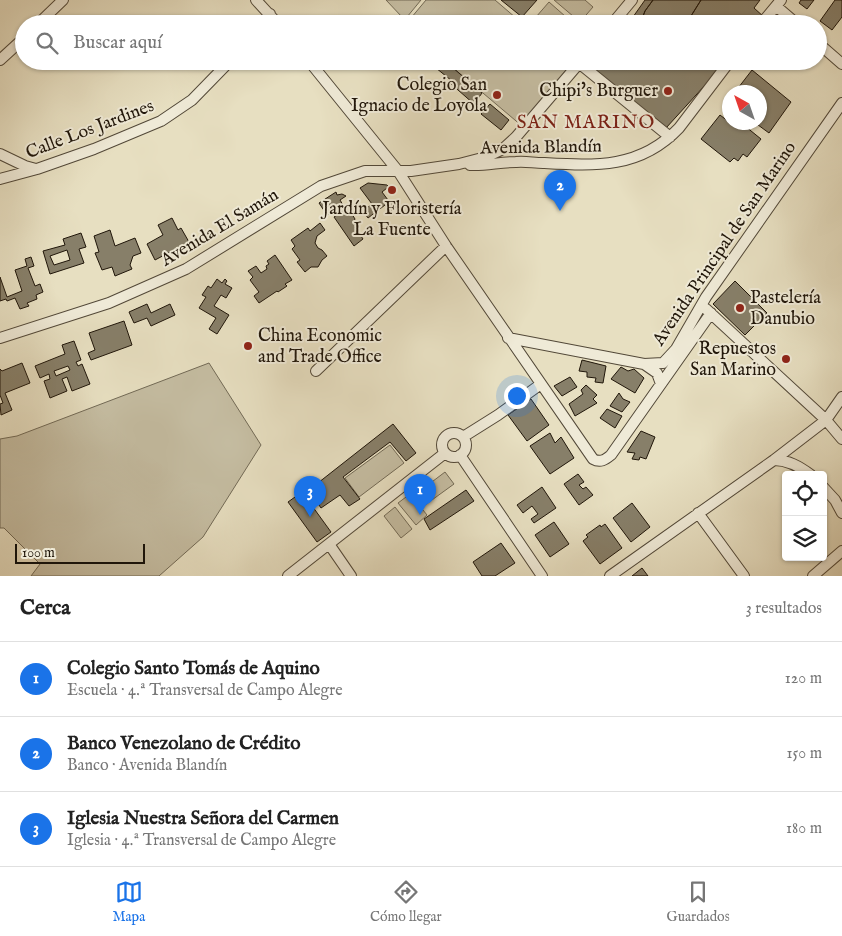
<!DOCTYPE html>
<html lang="es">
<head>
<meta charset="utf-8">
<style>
  :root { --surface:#fff; --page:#f2f2f2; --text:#222; --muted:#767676; --line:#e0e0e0; --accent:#1a73e8 }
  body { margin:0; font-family:"IM FELL English",serif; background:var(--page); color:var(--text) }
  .controls { position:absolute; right:15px; bottom:15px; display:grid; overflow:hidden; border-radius:5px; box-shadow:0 1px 4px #0004 }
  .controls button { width:45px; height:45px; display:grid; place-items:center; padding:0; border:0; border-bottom:1px solid var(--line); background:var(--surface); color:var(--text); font:25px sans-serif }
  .compass { position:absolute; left:722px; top:85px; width:45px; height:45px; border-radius:50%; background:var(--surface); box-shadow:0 1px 4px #0004; rotate:320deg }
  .scale { position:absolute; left:15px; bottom:12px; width:130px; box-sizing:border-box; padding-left:5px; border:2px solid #20160a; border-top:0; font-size:14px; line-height:18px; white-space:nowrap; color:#20160a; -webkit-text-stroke:4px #efead7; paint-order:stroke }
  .you { position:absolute; left:516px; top:395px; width:18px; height:18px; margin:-12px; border:4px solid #fff; border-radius:50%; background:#1a73e8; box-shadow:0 0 0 8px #1a73e833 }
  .badge { display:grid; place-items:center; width:32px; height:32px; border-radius:50%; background:var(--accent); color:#fff; font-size:16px; font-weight:700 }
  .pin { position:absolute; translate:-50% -41px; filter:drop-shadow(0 1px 2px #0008) }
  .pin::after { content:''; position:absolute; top:26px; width:18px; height:15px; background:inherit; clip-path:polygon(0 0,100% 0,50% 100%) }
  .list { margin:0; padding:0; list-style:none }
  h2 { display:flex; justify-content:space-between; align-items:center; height:65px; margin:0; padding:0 20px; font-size:21px }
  h2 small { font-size:16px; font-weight:400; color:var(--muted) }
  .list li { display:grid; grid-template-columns:32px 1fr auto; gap:15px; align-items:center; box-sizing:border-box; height:75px; padding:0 20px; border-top:1px solid var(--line) }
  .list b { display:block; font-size:19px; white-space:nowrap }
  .list p { margin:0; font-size:16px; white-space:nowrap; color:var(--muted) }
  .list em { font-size:16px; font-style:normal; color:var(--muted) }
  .icon { flex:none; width:28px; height:28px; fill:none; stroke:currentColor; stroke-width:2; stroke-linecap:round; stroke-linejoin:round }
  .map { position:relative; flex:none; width:842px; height:576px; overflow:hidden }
  .search { position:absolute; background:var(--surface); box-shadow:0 1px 4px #0004; left:15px; right:15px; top:15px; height:55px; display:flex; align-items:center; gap:12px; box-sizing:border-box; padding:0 18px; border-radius:28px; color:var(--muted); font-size:19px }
  .sheet { height:290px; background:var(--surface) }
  nav { display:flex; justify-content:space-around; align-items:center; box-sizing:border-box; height:70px; border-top:1px solid var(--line); background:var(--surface); font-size:14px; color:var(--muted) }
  nav a { display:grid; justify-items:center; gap:2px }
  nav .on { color:var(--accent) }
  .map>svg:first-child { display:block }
  .green { fill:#c5bda2; stroke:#726a56 }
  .building { fill:#877f69; stroke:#20160a; fill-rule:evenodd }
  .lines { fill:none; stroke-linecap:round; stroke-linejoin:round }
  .minor-casing { stroke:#524838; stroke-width:12 }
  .minor { stroke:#efead7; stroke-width:10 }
  .poi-dot { fill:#8f2418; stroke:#efead7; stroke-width:2 }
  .labels { text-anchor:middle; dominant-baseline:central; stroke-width:4; stroke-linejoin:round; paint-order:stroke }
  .poi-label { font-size:18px; fill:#20160a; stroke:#efead7; text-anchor:end }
  .street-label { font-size:18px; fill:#20160a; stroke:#efead7 }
  .neighbourhood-label { font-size:19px; letter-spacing:1px; fill:#7a1f14; stroke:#efead7 }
</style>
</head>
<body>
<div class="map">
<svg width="842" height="576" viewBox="0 0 842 576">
  <rect width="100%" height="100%" fill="#e7dfc1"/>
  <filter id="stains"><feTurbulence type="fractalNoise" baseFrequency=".004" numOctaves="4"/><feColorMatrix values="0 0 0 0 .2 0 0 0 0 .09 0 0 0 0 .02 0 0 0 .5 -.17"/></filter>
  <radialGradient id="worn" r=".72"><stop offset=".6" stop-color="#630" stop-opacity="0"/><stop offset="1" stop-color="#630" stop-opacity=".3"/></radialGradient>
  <path class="green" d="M386,0H421L407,17H402Z
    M426,0H495L523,24H406Z
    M554,0H585L593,7L580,22Z
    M549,2L574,24H544L536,17Z
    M445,61H569L572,64L522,126Z
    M209,363L261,445L203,537L159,576H31L40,564L4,528H0V439L17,436Z
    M390,445L404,463L359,497L345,478Z
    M445,472L454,484L425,505L416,494Z
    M410,494L427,515L416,525L398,503Z
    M395,507L412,529L401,538L384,516Z"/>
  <path class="building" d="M501,0H537L522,17Z
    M645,0H653L645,11L640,24H628Z
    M653,0H701L686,24H640L645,11Z
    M701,0H760L754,8L764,17L759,24H686Z
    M801,0H814L807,9L799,3Z
    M835,0H842V17L832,30L820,21Z
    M431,61H445L482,93L474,104L450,83L452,81L436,68L437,66Z
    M596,61H727L666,128L591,68Z
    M752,70L791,102L769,133L754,122H760V92H735Z
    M490,104L509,120L501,130L481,114Z
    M720,115L733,125L734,122H740L761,139L747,157L743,154L738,161L734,158L730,162L701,139Z
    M368,183L387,185L391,189L389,191L387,188L382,192L391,204L393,202L397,206L390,211L385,205L368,218L363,211L372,204L360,188Z
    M336,192L337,195L342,194L346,196L340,200L343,205L327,215L319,203Z
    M344,210L347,213L350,211L355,219L354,221L357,226L355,227L363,239L354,246L334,217Z
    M172,218L178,230L181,228L189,242L155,260L147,244L163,235L158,225Z
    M320,223L325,230L317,236L315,243L318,248L322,250L327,256L322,260L318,267H311L305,272L297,262L300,260L292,249L295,246L291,240L308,228L310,231Z
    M110,230L115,246L135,238L141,253L133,256L130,265L132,269L115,276L112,267L102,270L95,253L99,252L94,236Z
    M81,233L86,247L79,249L84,263L50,274L43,251L65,245L63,239ZM67,250L70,260L54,265L50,256Z
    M275,255L292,280L285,284L287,286L278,292L277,291L259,303L254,296L259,292L250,280L253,277L248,271L256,266L261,273L267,269L266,266L269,264L267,261Z
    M31,257L34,266L28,268L35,286L40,284L43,292L36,295L37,299L27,303L29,306L20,309L15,298L7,301L6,299L0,301V277L7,297L22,291L15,270L27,266L25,259Z
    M217,279L222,283L225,279L227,281L225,284L232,288L226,298L221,295L214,306L229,315L217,334L209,329L216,318L199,308L206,297L202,295L208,286L211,288Z
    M735,281L767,313L745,335L713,304Z
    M147,304L151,313L170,304L175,315L151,326L147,318L134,323L129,312Z
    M124,321L132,345L91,360L88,353L95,350L89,333Z
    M74,341L81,360L76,362L78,366L82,364L90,384L72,391L67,377L62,379L67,391L50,398L44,381L50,379L49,374L40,378L35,366L65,354L62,345ZM68,366L70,370L56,376L54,371Z
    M582,360L606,366L603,383L595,382L596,378L587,377V372L579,371Z
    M22,363L30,383L5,393L12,410L1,415L0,404L3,403L0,395V369L2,371Z
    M621,367L628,371L634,369L644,378L635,393L611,379Z
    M570,377L577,387L562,396L554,386Z
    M586,385L597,395L593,399L597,403L575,416L569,404L583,394L581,390Z
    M619,393L623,399L630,402L622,412L610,406Z
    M531,399L549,425L527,441L508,415Z
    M607,409L622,416L615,428L600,418Z
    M393,424L416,453L406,461L390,442L343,477L360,499L349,506L340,495L321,508L309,490Z
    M641,431L655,437L646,459L640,457L639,460L632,459L635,453L627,452Z
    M550,433L555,443L561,437L574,458L550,474L530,446Z
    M578,474L584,482L579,485L583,489L586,487L593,495L579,505L564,484Z
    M542,487L556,508L534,523L531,519L538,514L532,506L523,513L517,505Z
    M466,490L474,501L430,530L424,519Z
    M302,492L331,532L317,542L288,502Z
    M632,503L650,527L631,542L613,518Z
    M554,522L569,544L550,557L535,535Z
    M605,524L622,548L600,564L583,541L588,537L586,535L600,525L601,527Z
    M501,543L515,563L495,576H482L473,562Z
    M642,568L648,576H632Z"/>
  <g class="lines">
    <g class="minor-casing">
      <path id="minor" d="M256,0L278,24
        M776,6L797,24
        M38,24L63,0
        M262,24L270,14
        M612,24L632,0
        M761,24L781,0
        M818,43L842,64
        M0,60L24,38
        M309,61L398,171L446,246L593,459C600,463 605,460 611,455L711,313
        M579,63L670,137
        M0,154L25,166L36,169
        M470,165C485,166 500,162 516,162C525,161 534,163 543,163C595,166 640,169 679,128L730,61
        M0,179L37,169L94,149L161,121L192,100L230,61
        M706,309L826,420L842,439
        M0,338L109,303L186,269L321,186L365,171H411L459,164L486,157L503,149L516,137L581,61
        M508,338L644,364L657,373L661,384
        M644,364L663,363L676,349L706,297L842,103
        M316,371L446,246
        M442 445a12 12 0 1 1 24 0a12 12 0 1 1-24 0Z
        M463,437L498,415L541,384
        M460,455L542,576
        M774,460C788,460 799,466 811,475
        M823,487L835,500L842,513
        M698,513L744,576
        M329,544L351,576
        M288,576L445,453
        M610,576L774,460L826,420L842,397
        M813,576L842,551"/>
    </g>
    <use href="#minor" class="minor"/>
  </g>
  <g class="poi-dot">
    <circle cx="668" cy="91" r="5"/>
    <circle cx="497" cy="95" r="5"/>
    <circle cx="392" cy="190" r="5"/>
    <circle cx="740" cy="308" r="5"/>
    <circle cx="248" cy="346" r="5"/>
    <circle cx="786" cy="359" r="5"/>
  </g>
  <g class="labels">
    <g class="poi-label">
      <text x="487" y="85">Colegio San<tspan x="487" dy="21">Ignacio de Loyola</tspan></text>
      <text x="658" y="91">Chipi's Burguer</text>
      <text x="392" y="209" text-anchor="middle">Jardín y Floristería<tspan x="392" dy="21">La Fuente</tspan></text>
      <text x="750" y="298" text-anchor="start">Pastelería<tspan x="750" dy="21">Danubio</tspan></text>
      <text x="258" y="336" text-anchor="start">China Economic<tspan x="258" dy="21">and Trade Office</tspan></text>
      <text x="776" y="349">Repuestos<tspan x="776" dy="21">San Marino</tspan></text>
    </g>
    <g class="street-label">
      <text transform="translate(90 130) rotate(-21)">Calle Los Jardines</text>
      <text transform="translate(541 148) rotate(-1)">Avenida Blandín</text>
      <text transform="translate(220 228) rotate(-31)">Avenida El Samán</text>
      <text transform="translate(725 244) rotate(-56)">Avenida Principal de San Marino</text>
    </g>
    <g class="neighbourhood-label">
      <text x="586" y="123">SAN MARINO</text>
    </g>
  </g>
  <rect width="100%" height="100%" filter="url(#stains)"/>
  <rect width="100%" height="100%" fill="url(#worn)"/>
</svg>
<div class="controls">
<button><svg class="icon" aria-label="locate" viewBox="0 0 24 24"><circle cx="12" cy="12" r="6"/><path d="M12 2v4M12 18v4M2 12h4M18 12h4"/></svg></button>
<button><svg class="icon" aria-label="layers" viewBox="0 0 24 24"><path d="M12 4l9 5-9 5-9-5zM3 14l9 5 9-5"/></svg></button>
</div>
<svg class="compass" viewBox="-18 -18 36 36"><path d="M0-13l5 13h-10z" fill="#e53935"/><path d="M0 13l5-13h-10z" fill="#767676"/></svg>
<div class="scale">100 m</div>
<div class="you"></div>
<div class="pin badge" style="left:420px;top:515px">1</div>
<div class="pin badge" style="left:560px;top:211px">2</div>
<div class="pin badge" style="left:310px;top:517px">3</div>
<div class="search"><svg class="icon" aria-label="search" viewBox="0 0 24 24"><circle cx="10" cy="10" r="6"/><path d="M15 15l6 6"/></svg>Buscar aquí</div>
</div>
<section class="sheet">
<h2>Cerca<small>3 resultados</small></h2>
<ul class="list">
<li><span class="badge">1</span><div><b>Colegio Santo Tomás de Aquino</b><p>Escuela · 4.ª Transversal de Campo Alegre</p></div><em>120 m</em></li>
<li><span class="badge">2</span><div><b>Banco Venezolano de Crédito</b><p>Banco · Avenida Blandín</p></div><em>150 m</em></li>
<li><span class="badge">3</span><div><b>Iglesia Nuestra Señora del Carmen</b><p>Iglesia · 4.ª Transversal de Campo Alegre</p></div><em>180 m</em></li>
</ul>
</section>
<nav>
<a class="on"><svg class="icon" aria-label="map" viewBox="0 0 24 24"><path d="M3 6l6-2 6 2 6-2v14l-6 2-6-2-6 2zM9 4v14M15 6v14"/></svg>Mapa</a>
<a><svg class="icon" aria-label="directions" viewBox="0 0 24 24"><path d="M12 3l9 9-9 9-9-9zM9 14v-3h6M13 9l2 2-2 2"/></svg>Cómo llegar</a>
<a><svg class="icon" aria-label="saved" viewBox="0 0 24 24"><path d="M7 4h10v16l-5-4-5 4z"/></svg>Guardados</a>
</nav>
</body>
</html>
